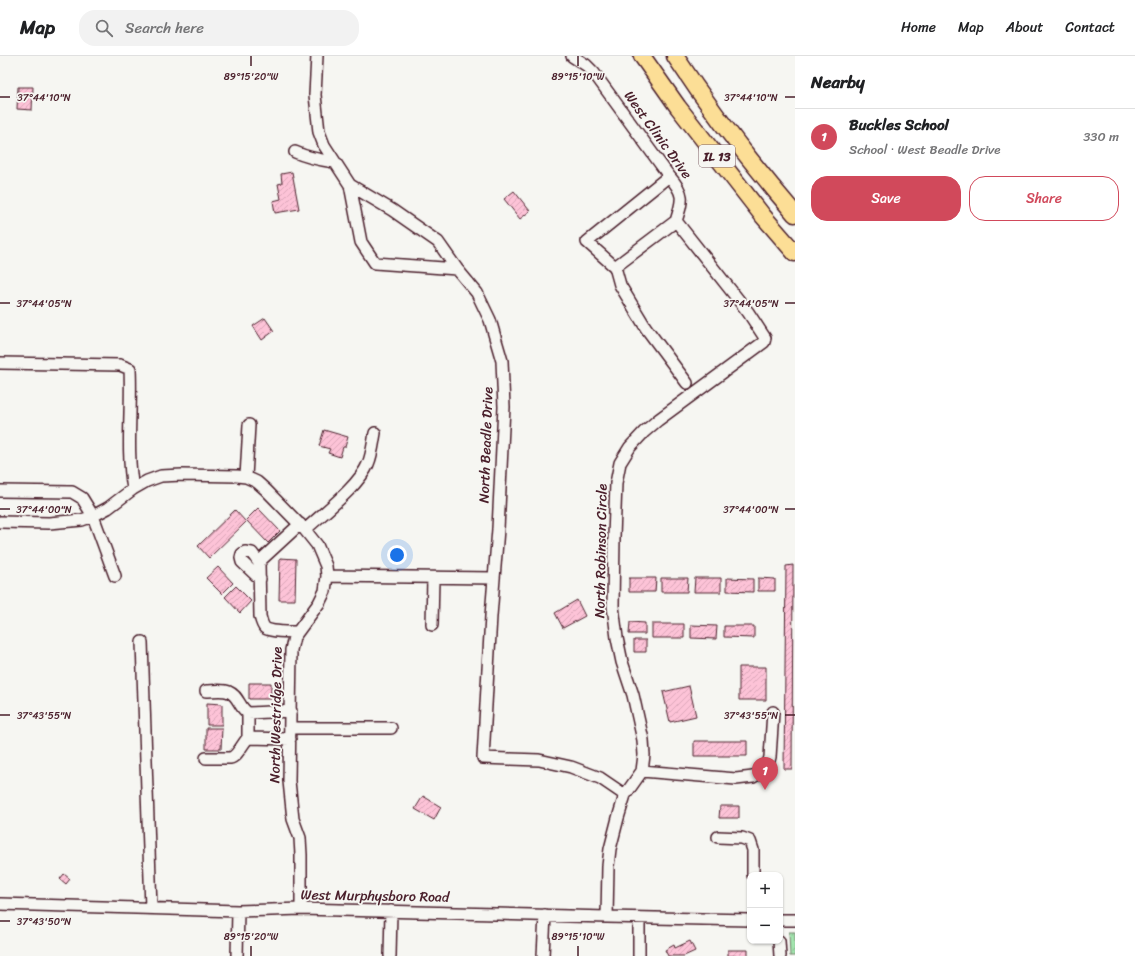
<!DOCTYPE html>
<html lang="en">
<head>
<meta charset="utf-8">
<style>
  :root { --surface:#fff; --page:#f2f2f2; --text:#202124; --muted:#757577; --line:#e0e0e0; --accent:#d1495b }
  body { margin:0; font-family:Sriracha,sans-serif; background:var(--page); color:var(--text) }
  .controls { position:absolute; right:12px; bottom:12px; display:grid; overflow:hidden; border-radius:8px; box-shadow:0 1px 3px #0004 }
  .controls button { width:36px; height:36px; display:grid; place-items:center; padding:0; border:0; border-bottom:1px solid var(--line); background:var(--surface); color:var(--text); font:20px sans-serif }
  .you { position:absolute; left:397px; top:499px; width:14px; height:14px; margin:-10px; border:3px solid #fff; border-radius:50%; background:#1a73e8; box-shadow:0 0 0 6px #1a73e833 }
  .badge { display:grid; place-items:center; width:26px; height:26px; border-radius:50%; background:var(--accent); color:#fff; font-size:13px; font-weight:700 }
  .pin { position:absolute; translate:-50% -33px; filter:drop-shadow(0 1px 2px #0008) }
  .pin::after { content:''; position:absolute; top:21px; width:14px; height:12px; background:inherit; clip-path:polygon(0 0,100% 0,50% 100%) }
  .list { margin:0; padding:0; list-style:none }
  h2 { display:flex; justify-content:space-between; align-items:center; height:52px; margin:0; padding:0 16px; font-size:17px }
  h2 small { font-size:13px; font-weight:400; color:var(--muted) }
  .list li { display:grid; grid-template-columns:26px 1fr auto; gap:12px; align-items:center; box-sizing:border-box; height:56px; padding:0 16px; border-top:1px solid var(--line) }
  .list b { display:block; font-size:15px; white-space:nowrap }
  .list p { margin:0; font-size:13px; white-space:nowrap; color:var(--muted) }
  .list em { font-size:13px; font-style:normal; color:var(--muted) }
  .actions { display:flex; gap:8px; padding:12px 16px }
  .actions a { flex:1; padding:9px 0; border:1px solid var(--accent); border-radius:16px; text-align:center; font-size:14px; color:var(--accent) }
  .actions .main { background:var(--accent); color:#fff }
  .icon { flex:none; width:22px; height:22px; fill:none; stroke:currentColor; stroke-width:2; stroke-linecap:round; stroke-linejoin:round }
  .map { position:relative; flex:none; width:795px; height:900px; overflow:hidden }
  header { display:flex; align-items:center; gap:24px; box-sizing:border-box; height:56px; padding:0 20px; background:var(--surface); border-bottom:1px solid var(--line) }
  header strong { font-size:19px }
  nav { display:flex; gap:22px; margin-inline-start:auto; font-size:14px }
  .search { width:280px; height:36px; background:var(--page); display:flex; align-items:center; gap:10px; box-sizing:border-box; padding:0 14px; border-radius:16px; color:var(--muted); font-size:15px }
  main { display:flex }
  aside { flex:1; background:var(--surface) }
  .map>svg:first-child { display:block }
  .forest { fill:url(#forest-crowns); stroke:#76826c }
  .building { fill:url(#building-hatch); stroke:#4a1f2b }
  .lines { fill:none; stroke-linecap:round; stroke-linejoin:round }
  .minor-casing { stroke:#4a1f2b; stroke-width:14 }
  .highway-casing { stroke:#4a1f2b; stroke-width:19 }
  .minor { stroke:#f6f6f2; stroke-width:11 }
  .highway { stroke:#fcde96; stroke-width:16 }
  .ticks { fill:none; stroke:#4a1f2b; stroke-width:1.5 }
  .labels { text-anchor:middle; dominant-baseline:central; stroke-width:3.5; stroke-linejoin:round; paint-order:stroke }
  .shield { fill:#f6f6f2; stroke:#7e6067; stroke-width:1 }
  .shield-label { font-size:13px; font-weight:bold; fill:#4a1f2b }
  .street-label { font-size:14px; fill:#4a1f2b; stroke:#f6f6f2 }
  .ticks-label { font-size:10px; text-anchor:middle; fill:#4a1f2b; stroke:#f6f6f2; stroke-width:3.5; stroke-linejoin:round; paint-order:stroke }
</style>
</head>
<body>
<header>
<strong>Map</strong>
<div class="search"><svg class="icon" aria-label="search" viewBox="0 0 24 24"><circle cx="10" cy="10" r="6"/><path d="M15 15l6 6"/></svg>Search here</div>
<nav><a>Home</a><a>Map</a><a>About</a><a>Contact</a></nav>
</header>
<main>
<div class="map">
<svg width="795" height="900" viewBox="0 0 795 900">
  <defs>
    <pattern id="forest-crowns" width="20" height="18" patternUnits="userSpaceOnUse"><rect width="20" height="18" fill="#a2e4ae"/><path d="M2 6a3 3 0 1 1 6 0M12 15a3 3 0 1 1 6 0" fill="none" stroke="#8dc396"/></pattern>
    <pattern id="building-hatch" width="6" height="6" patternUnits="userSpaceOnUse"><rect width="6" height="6" fill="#fdc3d7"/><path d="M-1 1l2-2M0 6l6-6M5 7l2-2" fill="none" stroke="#daa7b9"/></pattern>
  </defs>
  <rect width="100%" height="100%" fill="#f6f6f2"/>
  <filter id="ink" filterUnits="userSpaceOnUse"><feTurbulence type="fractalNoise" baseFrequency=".025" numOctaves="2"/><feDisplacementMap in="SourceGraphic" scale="8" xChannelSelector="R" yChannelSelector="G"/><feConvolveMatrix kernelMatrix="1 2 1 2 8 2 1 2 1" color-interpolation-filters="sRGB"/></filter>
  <g filter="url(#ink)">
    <path class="forest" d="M789,876H795V900H790Z"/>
    <path class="building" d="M18,31H33L32,54L17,53Z
      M292,116L299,153L275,157L273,145L281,143L278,128L282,127L281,118Z
      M514,135L530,155L520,163L504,143Z
      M265,262L274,275L262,284L253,270Z
      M324,374L348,381L345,391H343L340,401L328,397L330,393L319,390Z
      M258,452L280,475L268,487L246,464Z
      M235,454L246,466L209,502L198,490Z
      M280,502L296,503L295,544H279Z
      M793,509L792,713H784L786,510Z
      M218,511L233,527L222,538L206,522Z
      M629,522H656L655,536H629Z
      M661,522H688L687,536H661Z
      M695,522H721V536H694Z
      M727,522L753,523V536L727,535Z
      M758,522L775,523V535H758Z
      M236,530L251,545L240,557L225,541Z
      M577,544L585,560L563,572L555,557Z
      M630,566L645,567V578H629Z
      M652,568H684V582H652Z
      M691,569L717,570L716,583L691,582Z
      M724,570H754V582L724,581Z
      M634,584H646V596H634Z
      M739,611H766V644H739Z
      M249,627H271V643H249Z
      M689,630L696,660L670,666L663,636Z
      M207,647L222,648V669H207Z
      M206,672H222L221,693H206Z
      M694,685H747V700H694Z
      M423,740L441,751L434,764L415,753Z
      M720,750H739V762H719Z
      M64,818L70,823L66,828L60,823Z
      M690,885L695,895L684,900H668L665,894L674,889L675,892Z
      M728,894H748V900H728Z"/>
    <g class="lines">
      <g class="minor-casing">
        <path id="minor" d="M317,0L315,39L319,76L324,89L350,129L392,154L438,186L457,213L477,237L490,264L502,305L504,351L498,473L491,560L483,702L539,704L571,711L600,722L625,739
          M572,0L586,9L594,17L669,120C685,138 683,143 676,165
          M295,96C308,102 320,104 334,106
          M669,120L587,186L615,211L620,229L646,272L687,327
          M350,129L361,186L375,207L457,213
          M615,211L676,165
          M0,307L120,309L130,313C132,353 126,393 133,433
          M246,421L249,369
          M0,435L72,436L82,442L93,460L115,520
          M0,466L49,467L82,464L93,460L108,452L133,433L147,425L161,420L182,419L237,420L246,421L257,426L266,434L305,474L317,489L326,510L327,520L325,535L319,547L294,581L291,594L289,725L293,763L300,782L301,799V853
          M305,474C323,457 359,430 368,408C372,399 373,388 375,377
          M259,507L252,497L245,496L242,498L241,502L242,506L260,523
          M327,520L494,522
          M432,569L433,522
          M297,576C290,576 271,576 265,572C262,569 261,564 260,560L259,507L262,503L300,468
          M142,586L151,852
          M206,635C213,635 223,633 229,636C239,640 239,652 248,657L291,655
          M290,672H391
          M248,682L290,683
          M206,702H230C237,701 242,688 248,682V657
          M642,715L736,723L753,721L767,712L770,701L773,656
          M718,781L742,782L750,785L753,794V819
          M0,848L238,855L301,853L607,861L750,864
          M607,861L608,810L610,793L618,762L625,739L642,715L644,699L643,684L633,639L622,606L617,582L613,550L614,481L616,427L620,407L630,391L644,376L658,364L764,286L765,282L748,256L676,165
          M780,864H795
          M779,885L780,900
          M237,900L238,855
          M390,900L391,855
          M543,900L545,859
          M639,900V862"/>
      </g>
      <g class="highway-casing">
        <path id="highway" d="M642,0L678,51L763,160L795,197
          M675,0C711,55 752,108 795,158"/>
      </g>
      <use href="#minor" class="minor"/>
      <use href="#highway" class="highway"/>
    </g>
  </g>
  <path class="ticks" d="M251,0V10M578,0V10M0,41H10M785,41H795M0,247H10M785,247H795M0,453H10M785,453H795M0,659H10M785,659H795M0,865H10M251,890V900M578,890V900"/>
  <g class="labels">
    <rect class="shield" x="699" y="89" width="36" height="22" rx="3"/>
    <g class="shield-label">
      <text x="717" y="100">IL 13</text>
    </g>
    <g class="street-label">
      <text transform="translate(658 79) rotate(54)">West Clinic Drive</text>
      <text transform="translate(486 389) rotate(-88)">North Beadle Drive</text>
      <text transform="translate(601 495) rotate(-89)">North Robinson Circle</text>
      <text transform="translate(276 659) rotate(-89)">North Westridge Drive</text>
      <text transform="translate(375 840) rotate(1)">West Murphysboro Road</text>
    </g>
  </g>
  <g class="ticks-label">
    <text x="251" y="24">89°15'20"W</text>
    <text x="578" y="24">89°15'10"W</text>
    <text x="44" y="45">37°44'10"N</text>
    <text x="751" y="45">37°44'10"N</text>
    <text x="44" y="251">37°44'05"N</text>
    <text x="751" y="251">37°44'05"N</text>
    <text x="44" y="457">37°44'00"N</text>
    <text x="751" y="457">37°44'00"N</text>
    <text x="44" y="663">37°43'55"N</text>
    <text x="751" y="663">37°43'55"N</text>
    <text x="44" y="869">37°43'50"N</text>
    <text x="251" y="884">89°15'20"W</text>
    <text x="578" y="884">89°15'10"W</text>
  </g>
</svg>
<div class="controls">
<button>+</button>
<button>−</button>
</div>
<div class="you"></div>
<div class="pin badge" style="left:765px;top:734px">1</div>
</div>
<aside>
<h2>Nearby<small></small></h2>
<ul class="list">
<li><span class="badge">1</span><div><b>Buckles School</b><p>School · West Beadle Drive</p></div><em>330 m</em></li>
</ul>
<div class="actions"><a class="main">Save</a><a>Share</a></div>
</aside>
</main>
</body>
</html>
